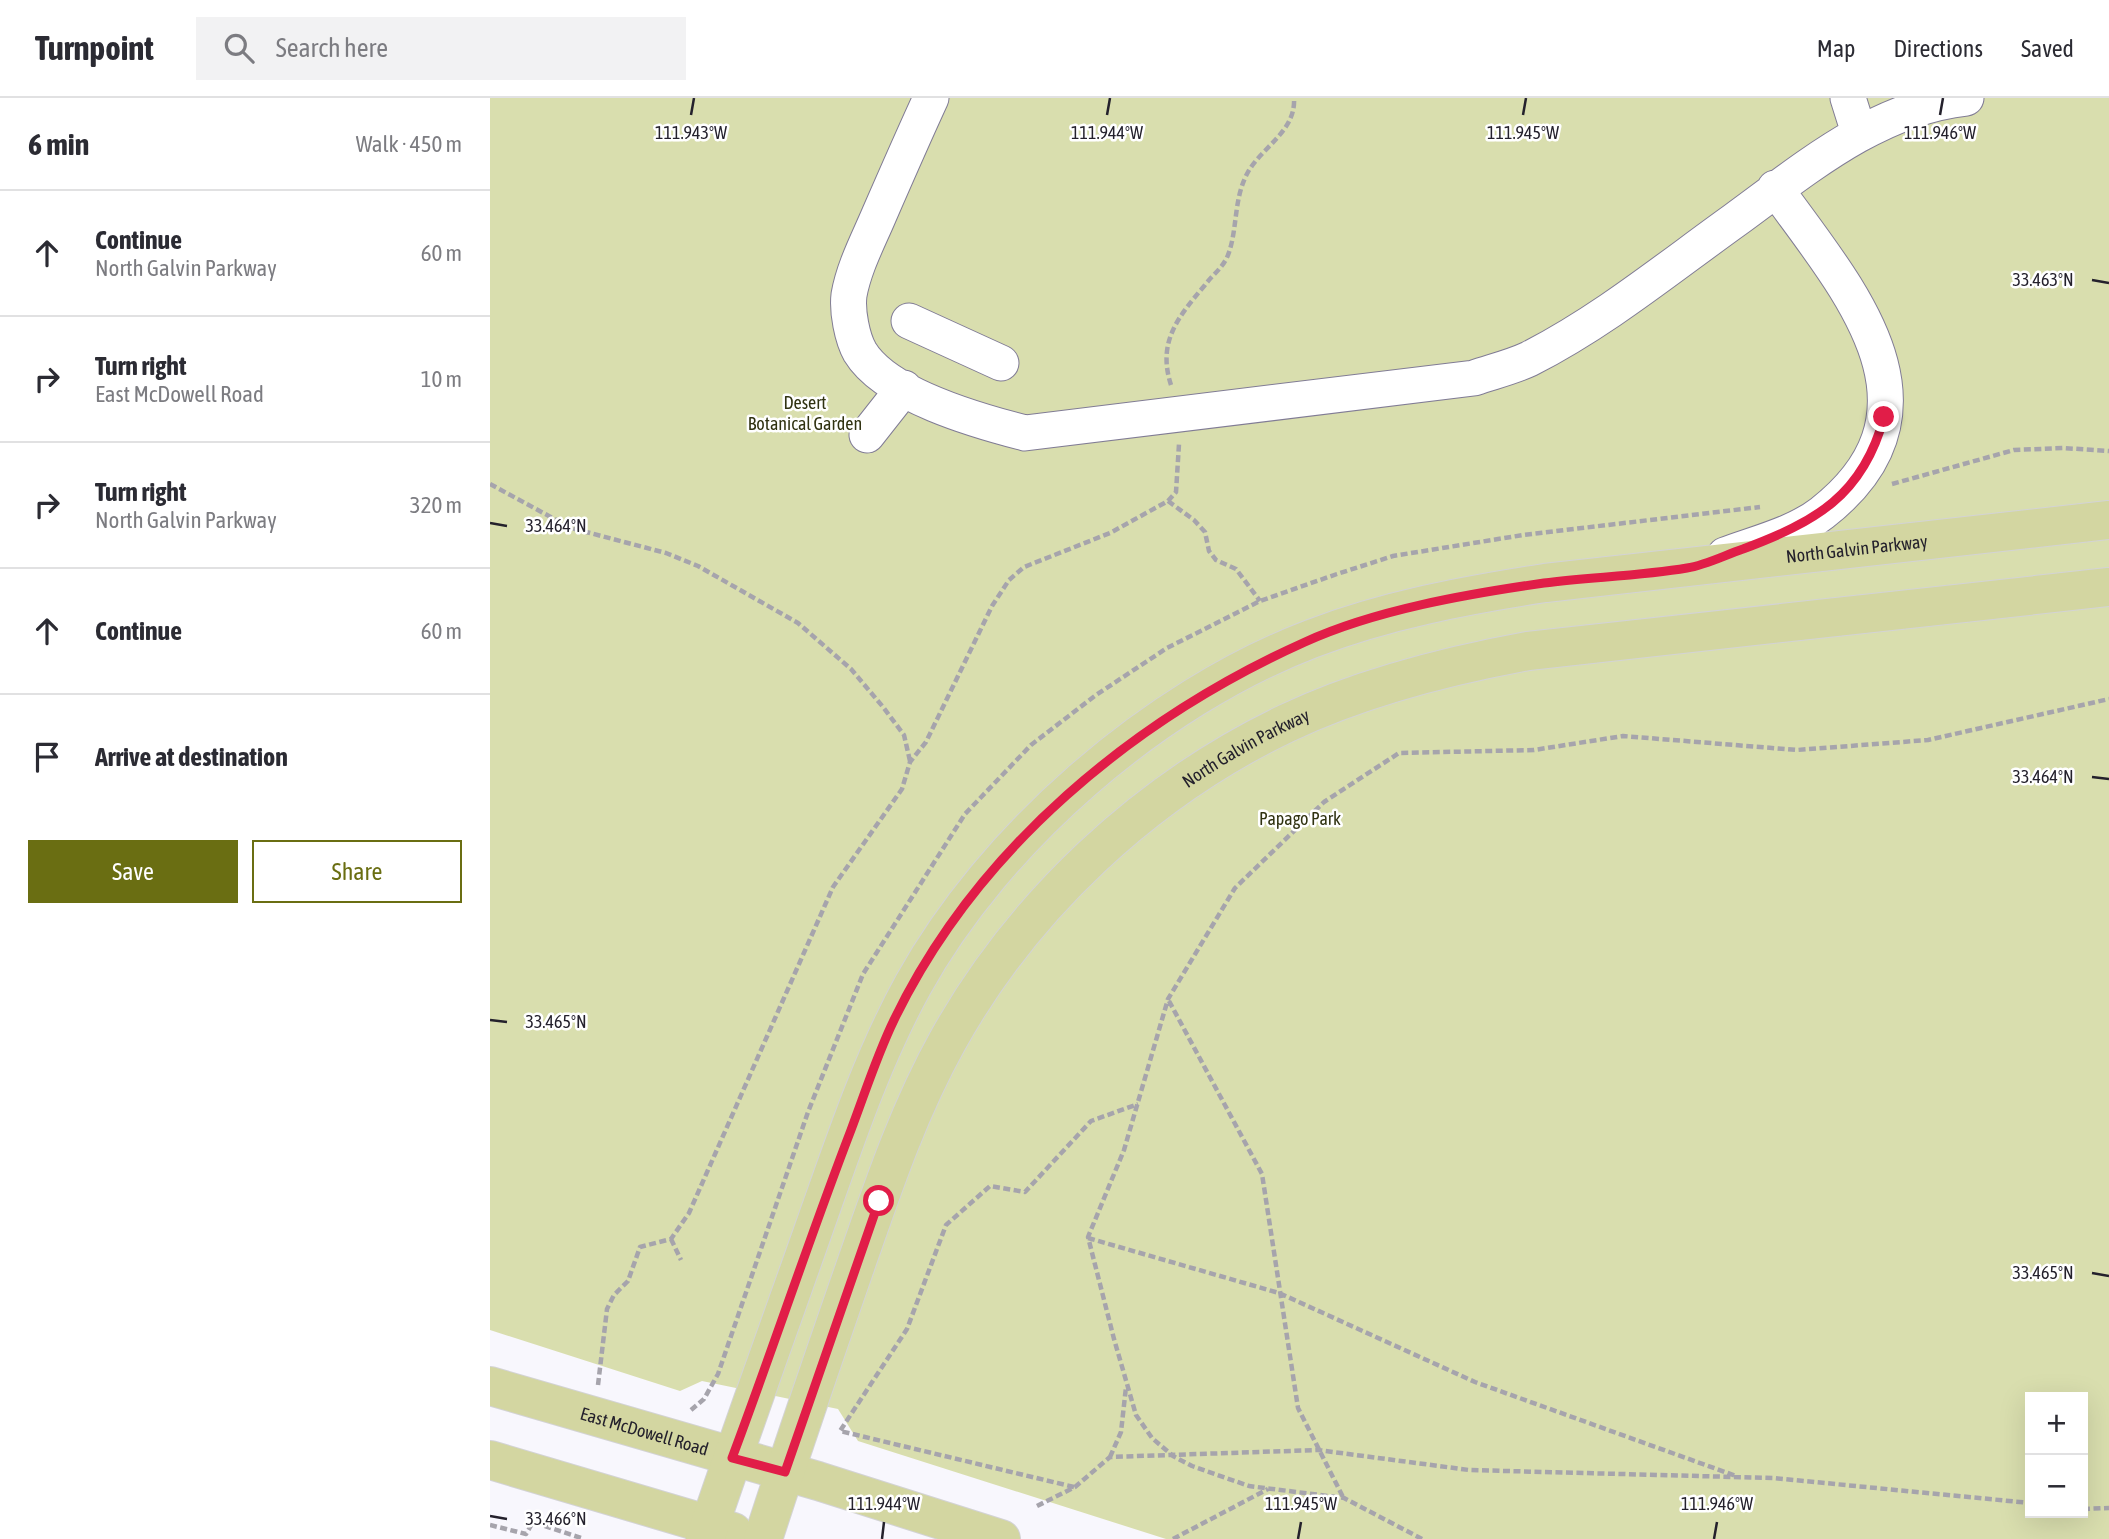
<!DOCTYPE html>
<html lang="en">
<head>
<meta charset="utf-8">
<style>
  :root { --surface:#fff; --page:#f2f2f3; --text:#2b2b33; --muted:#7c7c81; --line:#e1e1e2; --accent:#6a6e12 }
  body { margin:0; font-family:"Asap Condensed",sans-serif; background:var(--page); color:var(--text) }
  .controls { position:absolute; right:21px; bottom:21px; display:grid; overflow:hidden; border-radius:0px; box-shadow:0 7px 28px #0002 }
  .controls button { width:63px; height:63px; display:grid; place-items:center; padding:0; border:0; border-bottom:2px solid var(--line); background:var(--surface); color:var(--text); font:35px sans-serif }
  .stop { position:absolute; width:21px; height:21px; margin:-16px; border:5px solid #e11d48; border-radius:50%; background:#fff }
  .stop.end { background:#e11d48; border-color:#fff; box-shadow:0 2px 7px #0008 }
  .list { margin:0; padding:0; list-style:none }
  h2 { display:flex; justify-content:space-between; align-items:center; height:91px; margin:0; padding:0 28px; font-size:30px }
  h2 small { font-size:23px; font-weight:400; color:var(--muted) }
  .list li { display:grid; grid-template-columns:46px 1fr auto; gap:21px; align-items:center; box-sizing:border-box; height:126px; padding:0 28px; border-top:2px solid var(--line) }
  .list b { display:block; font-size:26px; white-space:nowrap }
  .list p { margin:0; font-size:23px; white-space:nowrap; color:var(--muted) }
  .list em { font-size:23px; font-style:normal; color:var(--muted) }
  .actions { display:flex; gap:14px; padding:21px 28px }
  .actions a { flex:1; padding:16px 0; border:2px solid var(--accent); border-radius:0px; text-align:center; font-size:24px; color:var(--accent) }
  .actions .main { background:var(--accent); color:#fff }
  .icon { flex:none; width:38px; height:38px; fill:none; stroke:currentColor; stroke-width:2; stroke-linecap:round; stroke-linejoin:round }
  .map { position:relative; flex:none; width:1619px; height:1441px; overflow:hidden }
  header { display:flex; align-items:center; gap:42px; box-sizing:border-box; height:98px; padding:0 35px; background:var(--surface); border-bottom:2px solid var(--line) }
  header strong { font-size:33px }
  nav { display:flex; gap:38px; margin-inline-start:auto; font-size:24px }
  .search { width:490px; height:63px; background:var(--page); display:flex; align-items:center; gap:18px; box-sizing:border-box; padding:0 24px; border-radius:0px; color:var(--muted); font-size:26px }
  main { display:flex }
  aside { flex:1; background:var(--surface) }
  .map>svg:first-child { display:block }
  .green { fill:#d9deae; fill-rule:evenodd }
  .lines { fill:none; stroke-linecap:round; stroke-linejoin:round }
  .minor-casing { stroke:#817c95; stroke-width:37 }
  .major-casing { stroke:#d3d3d5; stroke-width:40 }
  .path { stroke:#a6a4ac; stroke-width:4.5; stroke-dasharray:7 3.5; stroke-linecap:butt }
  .minor { stroke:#fff; stroke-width:35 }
  .major { stroke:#d3d6a1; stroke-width:38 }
  .route { stroke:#e11d48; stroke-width:9 }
  .ticks { fill:none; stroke:#24212c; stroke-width:2.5 }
  .labels { text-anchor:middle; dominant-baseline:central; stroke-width:5; stroke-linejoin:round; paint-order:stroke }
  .park-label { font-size:18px; fill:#303211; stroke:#fff }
  .street-label { font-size:18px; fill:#24212c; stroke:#fff }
  .ticks-label { font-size:18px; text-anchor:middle; fill:#24212c; stroke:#fff; stroke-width:5; stroke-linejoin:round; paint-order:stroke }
</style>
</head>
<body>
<header>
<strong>Turnpoint</strong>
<div class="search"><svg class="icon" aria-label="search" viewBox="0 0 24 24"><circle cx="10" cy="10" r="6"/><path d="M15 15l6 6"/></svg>Search here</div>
<nav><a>Map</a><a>Directions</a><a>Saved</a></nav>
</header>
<main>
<aside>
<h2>6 min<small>Walk · 450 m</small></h2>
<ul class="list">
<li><svg class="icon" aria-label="ahead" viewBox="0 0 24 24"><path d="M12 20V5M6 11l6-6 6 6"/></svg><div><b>Continue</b><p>North Galvin Parkway</p></div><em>60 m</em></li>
<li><svg class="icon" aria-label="right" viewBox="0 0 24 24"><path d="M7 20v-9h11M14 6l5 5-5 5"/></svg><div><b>Turn right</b><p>East McDowell Road</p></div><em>10 m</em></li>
<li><svg class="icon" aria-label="right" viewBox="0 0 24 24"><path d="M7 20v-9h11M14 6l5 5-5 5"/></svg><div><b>Turn right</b><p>North Galvin Parkway</p></div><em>320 m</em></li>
<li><svg class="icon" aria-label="ahead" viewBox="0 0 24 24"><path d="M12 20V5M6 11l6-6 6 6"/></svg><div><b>Continue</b></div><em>60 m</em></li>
<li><svg class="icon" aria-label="arrive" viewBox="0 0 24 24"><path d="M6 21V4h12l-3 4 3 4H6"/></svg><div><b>Arrive at destination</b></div></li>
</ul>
<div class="actions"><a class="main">Save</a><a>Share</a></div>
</aside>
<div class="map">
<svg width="1619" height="1441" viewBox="0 0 1619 1441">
  <rect width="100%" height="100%" fill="#f8f7fd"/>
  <path class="green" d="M0,0H1619V1441H676L368,1343L348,1311L212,1283L190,1293L0,1232ZM1540,1299H1593V1415H1540Z"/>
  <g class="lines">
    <g class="minor-casing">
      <path id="minor" d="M441,0C423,39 406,78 389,117C378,143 364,169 359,197C357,213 362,240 370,254C396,297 488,323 535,335L984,280C1001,274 1022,269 1039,261C1112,224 1178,170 1245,122C1315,71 1386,10 1476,0
        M1358,0L1369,35
        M419,223L511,265
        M377,337L414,290
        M1235,457C1267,445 1305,436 1332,415C1466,310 1357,190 1285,90"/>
    </g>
    <g class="major-casing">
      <g id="major">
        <path id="s1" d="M0,1288L328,1383L511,1441"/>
        <path d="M0,1362L243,1434"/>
        <path id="s2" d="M215,1441C249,1339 286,1238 322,1136C352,1052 380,965 423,887C504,740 664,601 821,541C896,512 976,497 1055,485L1619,422"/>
        <path id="s3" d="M273,1441C302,1351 333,1261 364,1172C391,1095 417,1016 457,944C532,808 656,692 797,625C873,589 956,568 1038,553L1619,489"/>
      </g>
    </g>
    <path class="path" d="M681,287C667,244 688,219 715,187C723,176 733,170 738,157C748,131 743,101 758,74C773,48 806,33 804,0
      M0,386L81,430L176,455L208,468L308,525L361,571L393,609L414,637L420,663
      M1402,386L1524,352L1573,350L1619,353
      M678,403L704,422L715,434L719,453L726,462L746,471L770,503
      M679,903L772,1076L808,1310L853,1399
      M598,1140L789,1195L985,1284L1246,1378
      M181,1141L191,1162
      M108,1287L117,1211L124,1197L138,1183L150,1149L181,1141L199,1115L343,789L412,691L420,664L436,644L502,508L519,482L534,469L620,435L678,403L686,394L689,346
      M201,1312L214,1301L228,1276L318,1014L373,876L475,716L541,647L606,597L677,550L770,503L847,476L903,458L1033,437L1270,409
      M620,1359L631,1334L636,1289
      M584,1389L350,1333L417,1231L456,1127L500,1088L535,1094L601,1023L648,1006
      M547,1408L585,1389L620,1359L828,1352L979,1372L1283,1380L1540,1405
      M1593,1411L1619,1410
      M0,1427L36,1436L43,1424L94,1441
      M683,1441L778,1391
      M932,1441L854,1400L759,1388L702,1368L683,1358L662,1340L646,1317L624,1241L598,1139L634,1052L678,901L745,790L834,704L909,655L1044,652L1133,638L1307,652L1438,642L1619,601"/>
    <use href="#minor" class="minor"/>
    <use href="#major" class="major"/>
  </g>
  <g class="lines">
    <path class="route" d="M389,1103L295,1374L242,1360C283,1251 319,1141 361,1032C375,995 387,957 404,922C487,750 644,621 815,544C885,512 977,496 1054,485C1101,479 1150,478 1197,470C1216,467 1235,457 1253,451C1325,424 1373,398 1394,319"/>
  </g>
  <path class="ticks" d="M201,17L204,0M617,17L620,0M1033,17L1036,0M1450,17L1453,0M1602,182L1619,185M0,425L17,428M1602,679L1619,681M0,922L17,924M1602,1175L1619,1178M0,1418L17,1421M392,1441L394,1424M808,1441L811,1424M1224,1441L1227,1424"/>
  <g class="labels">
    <g class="park-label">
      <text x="315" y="304">Desert<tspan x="315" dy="21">Botanical Garden</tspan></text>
      <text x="810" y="720">Papago Park</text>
    </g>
    <g class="street-label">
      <text stroke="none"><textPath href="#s2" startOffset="1684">North Galvin Parkway</textPath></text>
      <text stroke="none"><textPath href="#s3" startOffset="956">North Galvin Parkway</textPath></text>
      <text stroke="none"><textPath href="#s1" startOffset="161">East McDowell Road</textPath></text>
    </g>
  </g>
  <g class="ticks-label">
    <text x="201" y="41">111.943°W</text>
    <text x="617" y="41">111.944°W</text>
    <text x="1033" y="41">111.945°W</text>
    <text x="1450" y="41">111.946°W</text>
    <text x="1553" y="188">33.463°N</text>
    <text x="66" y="434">33.464°N</text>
    <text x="1553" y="685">33.464°N</text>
    <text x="66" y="930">33.465°N</text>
    <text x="1553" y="1181">33.465°N</text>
    <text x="394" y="1412">111.944°W</text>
    <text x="811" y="1412">111.945°W</text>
    <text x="1227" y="1412">111.946°W</text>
    <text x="66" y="1427">33.466°N</text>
  </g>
</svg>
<div class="controls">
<button>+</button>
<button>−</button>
</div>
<div class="stop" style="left:389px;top:1103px"></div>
<div class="stop end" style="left:1394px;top:319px"></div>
</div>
</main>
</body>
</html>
